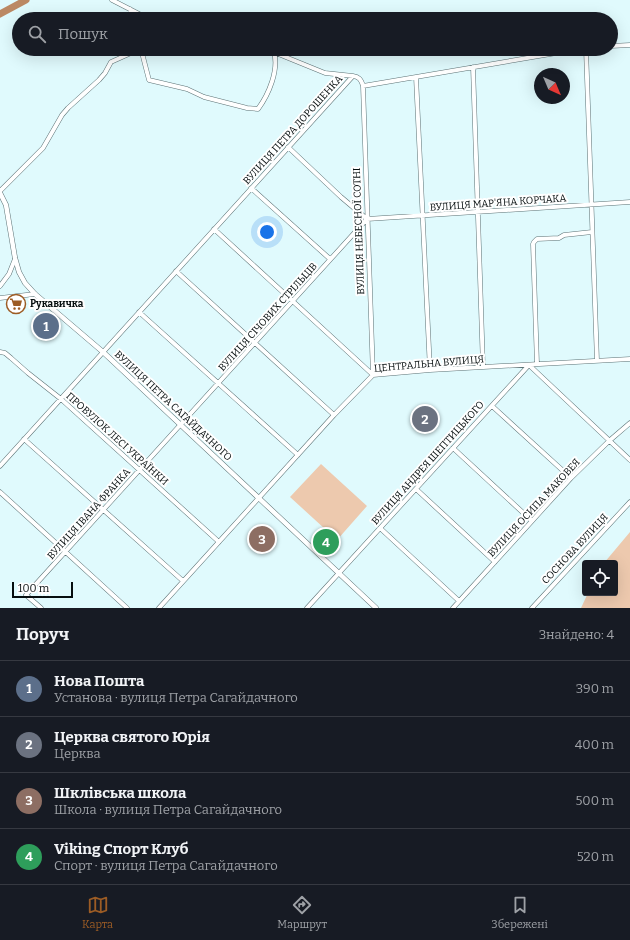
<!DOCTYPE html>
<html lang="uk">
<head>
<meta charset="utf-8">
<style>
  :root { --surface:#171b24; --page:#242831; --text:#f1f3f6; --muted:#9ea1a6; --line:#363941; --accent:#9c5c25 }
  body { margin:0; font-family:Bitter,serif; background:var(--page); color:var(--text) }
  .controls { position:absolute; right:12px; bottom:12px; display:grid; overflow:hidden; border-radius:4px; box-shadow:0 4px 16px #0002 }
  .controls button { width:36px; height:36px; display:grid; place-items:center; padding:0; border:0; border-bottom:1px solid var(--line); background:var(--surface); color:var(--text); font:20px sans-serif }
  .compass { position:absolute; left:534px; top:68px; width:36px; height:36px; border-radius:50%; background:var(--surface); box-shadow:0 4px 16px #0002; rotate:136deg }
  .scale { position:absolute; left:12px; bottom:10px; width:61px; box-sizing:border-box; padding-left:4px; border:2px solid #060e0f; border-top:0; font-size:11px; line-height:14px; white-space:nowrap; color:#060e0f; -webkit-text-stroke:3px #fff; paint-order:stroke }
  .you { position:absolute; left:267px; top:232px; width:14px; height:14px; margin:-10px; border:3px solid #fff; border-radius:50%; background:#1a73e8; box-shadow:0 0 0 6px #1a73e833 }
  .badge { display:grid; place-items:center; width:26px; height:26px; border-radius:50%; background:var(--accent); color:#fff; font-size:13px; font-weight:700 }
  .pin { position:absolute; translate:-50% -50%; border:2px solid #fff; box-shadow:0 1px 4px #0006 }
  .list { margin:0; padding:0; list-style:none }
  h2 { display:flex; justify-content:space-between; align-items:center; height:52px; margin:0; padding:0 16px; font-size:17px }
  h2 small { font-size:13px; font-weight:400; color:var(--muted) }
  .list li { display:grid; grid-template-columns:26px 1fr auto; gap:12px; align-items:center; box-sizing:border-box; height:56px; padding:0 16px; border-top:1px solid var(--line) }
  .list b { display:block; font-size:15px; white-space:nowrap }
  .list p { margin:0; font-size:13px; white-space:nowrap; color:var(--muted) }
  .list em { font-size:13px; font-style:normal; color:var(--muted) }
  .icon { flex:none; width:22px; height:22px; fill:none; stroke:currentColor; stroke-width:2; stroke-linecap:round; stroke-linejoin:round }
  .map { position:relative; flex:none; width:630px; height:608px; overflow:hidden }
  .search { position:absolute; background:var(--surface); box-shadow:0 4px 16px #0002; left:12px; right:12px; top:12px; height:44px; display:flex; align-items:center; gap:10px; box-sizing:border-box; padding:0 14px; border-radius:22px; color:var(--muted); font-size:15px }
  .sheet { height:276px; background:var(--surface) }
  nav { display:flex; justify-content:space-around; align-items:center; box-sizing:border-box; height:56px; border-top:1px solid var(--line); background:var(--surface); font-size:11px; color:var(--muted) }
  nav a { display:grid; justify-items:center; gap:2px }
  nav .on { color:var(--accent) }
  .map>svg:first-child { display:block }
  .green { fill:#edc9ae }
  .lines { fill:none; stroke-linecap:round; stroke-linejoin:round }
  .river { stroke:#bb8964; stroke-width:7 }
  .minor-casing { stroke:#5c7275; stroke-width:5 }
  .tertiary-casing { stroke:#5c7275; stroke-width:5.5 }
  .minor { stroke:#fff; stroke-width:4 }
  .tertiary { stroke:#fff; stroke-width:4.5 }
  .labels { text-anchor:middle; dominant-baseline:central; stroke-width:4; stroke-linejoin:round; paint-order:stroke }
  .street-label { font-size:10px; fill:#060e0f; stroke:#fff }
  .poi-label { font-size:10px; font-weight:bold; fill:#060e0f; stroke:#fff; text-anchor:start }
</style>
</head>
<body>
<div class="map">
<svg width="630" height="608" viewBox="0 0 630 608">
  <rect width="100%" height="100%" fill="#e0fafd"/>
  <path class="green" d="M321,464L367,506L337,540L290,497Z
    M630,532V608H581L588,593H615V563H604Z"/>
  <g class="lines">
    <path class="river" d="M0,14L26,0"/>
    <g class="minor-casing">
      <path id="minor" d="M112,0L147,18L151,19
        M130,9L133,19
        M611,46L630,45
        M141,49L149,80L187,89L204,97L247,108L258,109C269,94 279,70 274,52
        M266,49L325,73L353,76
        M586,49L597,361
        M473,67L483,367
        M416,77L430,370
        M363,86L373,375
        M288,147L341,197L367,219
        M251,188L330,259
        M0,191L43,148L62,115L68,108L99,80L105,73L111,62L140,49
        M367,219L630,202
        M214,229L347,351L372,374
        M176,271L334,415
        M0,286L9,274L15,259
        M0,298L35,294
        M139,312L298,455
        M0,352L5,353L11,358L28,373L61,399L219,542
        M537,364L533,244L534,242L537,239L559,238L564,235L592,232
        M492,406L571,478
        M24,439L183,581
        M453,448L532,521
        M0,466L353,76C359,77 361,79 363,86L580,49
        M416,489L495,562
        M0,492L127,608
        M380,528L459,601
        M41,608L26,595L367,219
        M159,608L334,415L373,375L430,370L630,359
        M307,608L529,365L630,460
        M453,608L571,478L609,441L630,423
        M532,608L630,502"/>
    </g>
    <g class="tertiary-casing">
      <path id="tertiary" d="M0,193L6,205L15,258L19,272L25,283L35,294L103,352L376,608"/>
    </g>
    <use href="#minor" class="minor"/>
    <use href="#tertiary" class="tertiary"/>
  </g>
  <defs>
    <g id="supermarket-ring" transform="scale(1)"><circle r="9.5" fill="#fff" stroke="#9c5c25" stroke-width="1.5"/><path d="M-6-5.5h2.5l.6 2H6L4.5 2H-2.5L-4.4-4H-6ZM-1.5 3.2a1.3 1.3 0 1 0 .1 0ZM3 3.2a1.3 1.3 0 1 0 .1 0Z" fill="#9c5c25"/></g>
  </defs>
  <g fill-rule="evenodd">
    <use href="#supermarket-ring" x="16" y="304"/>
  </g>
  <g class="labels">
    <g class="street-label">
      <text transform="translate(293 130) rotate(-48)">ВУЛИЦЯ ПЕТРА ДОРОШЕНКА</text>
      <text transform="translate(498 203) rotate(-4)">ВУЛИЦЯ МАР'ЯНА КОРЧАКА</text>
      <text transform="translate(359 231) rotate(-92)">ВУЛИЦЯ НЕБЕСНОЇ СОТНІ</text>
      <text transform="translate(268 317) rotate(-48)">ВУЛИЦЯ СІЧОВИХ СТРІЛЬЦІВ</text>
      <text transform="translate(429 364) rotate(-5)">ЦЕНТРАЛЬНА ВУЛИЦЯ</text>
      <text transform="translate(173 406) rotate(43)">ВУЛИЦЯ ПЕТРА САГАЙДАЧНОГО</text>
      <text transform="translate(117 439) rotate(42)">ПРОВУЛОК ЛЕСІ УКРАЇНКИ</text>
      <text transform="translate(428 463) rotate(-48)">ВУЛИЦЯ АНДРЕЯ ШЕПТИЦЬКОГО</text>
      <text transform="translate(534 508) rotate(-47)">ВУЛИЦЯ ОСИПА МАКОВЕЯ</text>
      <text transform="translate(89 514) rotate(-48)">ВУЛИЦЯ ІВАНА ФРАНКА</text>
      <text transform="translate(575 549) rotate(-47)">СОСНОВА ВУЛИЦЯ</text>
    </g>
    <g class="poi-label">
      <text x="30" y="304">Рукавичка</text>
    </g>
  </g>
</svg>
<div class="controls">
<button><svg class="icon" aria-label="locate" viewBox="0 0 24 24"><circle cx="12" cy="12" r="6"/><path d="M12 2v4M12 18v4M2 12h4M18 12h4"/></svg></button>
</div>
<svg class="compass" viewBox="-18 -18 36 36"><path d="M0-13l5 13h-10z" fill="#e53935"/><path d="M0 13l5-13h-10z" fill="#9ea1a6"/></svg>
<div class="scale">100 m</div>
<div class="you"></div>
<div class="pin badge" style="left:46px;top:326px;background:#5c6f8a">1</div>
<div class="pin badge" style="left:425px;top:419px;background:#6b7280">2</div>
<div class="pin badge" style="left:262px;top:539px;background:#8d6e63">3</div>
<div class="pin badge" style="left:326px;top:542px;background:#2e9e5b">4</div>
<div class="search"><svg class="icon" aria-label="search" viewBox="0 0 24 24"><circle cx="10" cy="10" r="6"/><path d="M15 15l6 6"/></svg>Пошук</div>
</div>
<section class="sheet">
<h2>Поруч<small>Знайдено: 4</small></h2>
<ul class="list">
<li><span class="badge" style="background:#5c6f8a">1</span><div><b>Нова Пошта</b><p>Установа · вулиця Петра Сагайдачного</p></div><em>390 m</em></li>
<li><span class="badge" style="background:#6b7280">2</span><div><b>Церква святого Юрія</b><p>Церква</p></div><em>400 m</em></li>
<li><span class="badge" style="background:#8d6e63">3</span><div><b>Шклівська школа</b><p>Школа · вулиця Петра Сагайдачного</p></div><em>500 m</em></li>
<li><span class="badge" style="background:#2e9e5b">4</span><div><b>Viking Спорт Клуб</b><p>Спорт · вулиця Петра Сагайдачного</p></div><em>520 m</em></li>
</ul>
</section>
<nav>
<a class="on"><svg class="icon" aria-label="map" viewBox="0 0 24 24"><path d="M3 6l6-2 6 2 6-2v14l-6 2-6-2-6 2zM9 4v14M15 6v14"/></svg>Карта</a>
<a><svg class="icon" aria-label="directions" viewBox="0 0 24 24"><path d="M12 3l9 9-9 9-9-9zM9 14v-3h6M13 9l2 2-2 2"/></svg>Маршрут</a>
<a><svg class="icon" aria-label="saved" viewBox="0 0 24 24"><path d="M7 4h10v16l-5-4-5 4z"/></svg>Збережені</a>
</nav>
</body>
</html>
